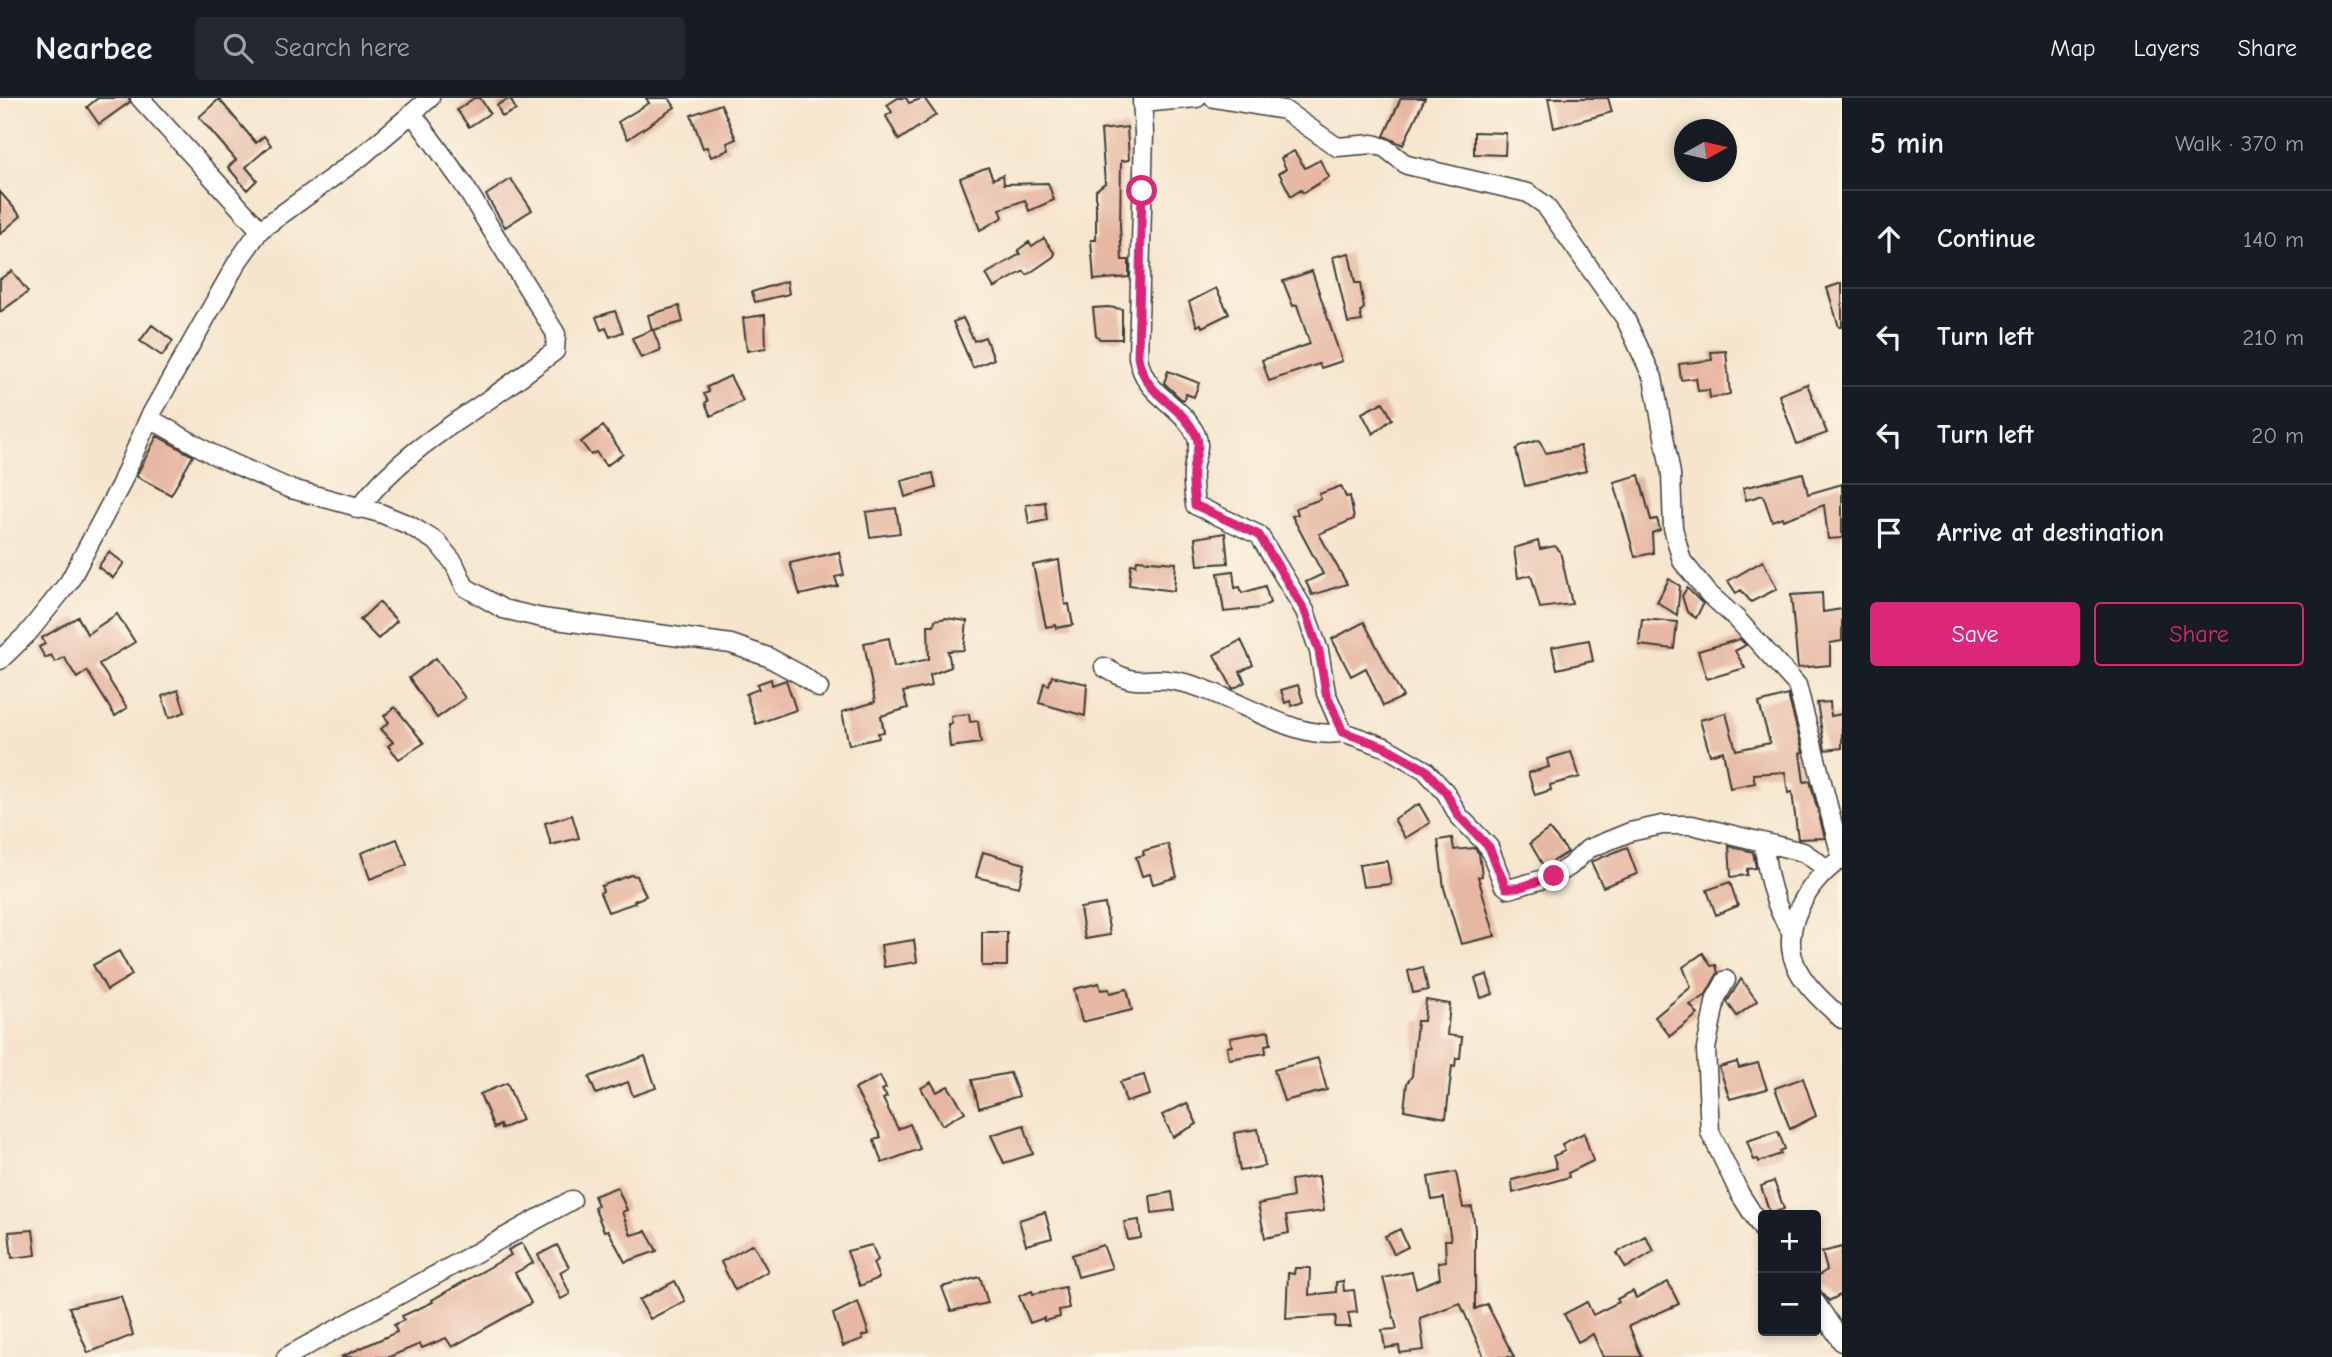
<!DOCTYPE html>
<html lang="en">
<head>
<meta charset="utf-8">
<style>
  :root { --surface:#171b24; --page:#242831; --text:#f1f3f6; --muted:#9ea1a6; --line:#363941; --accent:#db2777 }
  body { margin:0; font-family:"Comic Neue",sans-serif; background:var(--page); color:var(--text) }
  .controls { position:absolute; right:21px; bottom:21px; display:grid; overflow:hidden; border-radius:7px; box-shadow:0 4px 10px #0003 }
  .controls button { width:63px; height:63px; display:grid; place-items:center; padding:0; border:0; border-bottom:2px solid var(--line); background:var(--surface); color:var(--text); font:35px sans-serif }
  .compass { position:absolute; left:1674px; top:21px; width:63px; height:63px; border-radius:50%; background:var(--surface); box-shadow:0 4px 10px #0003; rotate:82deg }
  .stop { position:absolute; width:21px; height:21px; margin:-16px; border:5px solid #db2777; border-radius:50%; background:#fff }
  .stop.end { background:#db2777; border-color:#fff; box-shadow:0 2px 7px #0008 }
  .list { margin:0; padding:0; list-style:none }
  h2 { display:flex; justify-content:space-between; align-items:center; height:91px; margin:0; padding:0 28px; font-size:30px }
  h2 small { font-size:23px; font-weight:400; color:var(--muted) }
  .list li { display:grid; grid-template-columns:46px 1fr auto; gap:21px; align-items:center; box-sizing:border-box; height:98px; padding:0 28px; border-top:2px solid var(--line) }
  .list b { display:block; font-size:26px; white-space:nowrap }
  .list em { font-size:23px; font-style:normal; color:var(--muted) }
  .actions { display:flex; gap:14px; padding:21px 28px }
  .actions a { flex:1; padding:16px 0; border:2px solid var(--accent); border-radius:7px; text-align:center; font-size:24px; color:var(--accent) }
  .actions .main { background:var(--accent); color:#fff }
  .icon { flex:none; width:38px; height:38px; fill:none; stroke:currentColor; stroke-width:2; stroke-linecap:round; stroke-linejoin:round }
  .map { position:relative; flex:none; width:1842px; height:1259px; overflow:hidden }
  header { display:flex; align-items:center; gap:42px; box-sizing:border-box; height:98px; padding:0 35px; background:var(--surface); border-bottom:2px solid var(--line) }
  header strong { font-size:33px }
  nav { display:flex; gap:38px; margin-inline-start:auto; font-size:24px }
  .search { width:490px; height:63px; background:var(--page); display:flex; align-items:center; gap:18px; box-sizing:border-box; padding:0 24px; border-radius:7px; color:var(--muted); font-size:26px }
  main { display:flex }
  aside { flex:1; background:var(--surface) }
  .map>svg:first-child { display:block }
  .building { fill:#e7b8a1 }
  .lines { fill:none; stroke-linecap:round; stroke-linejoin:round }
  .minor-casing { stroke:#3d3a36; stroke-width:21 }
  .minor { stroke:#fff; stroke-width:18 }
  .route { stroke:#db2777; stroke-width:9 }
</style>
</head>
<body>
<header>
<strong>Nearbee</strong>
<div class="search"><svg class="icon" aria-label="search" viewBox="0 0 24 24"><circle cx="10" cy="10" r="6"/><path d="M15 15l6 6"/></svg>Search here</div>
<nav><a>Map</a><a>Layers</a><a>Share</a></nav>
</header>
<main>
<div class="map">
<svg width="1842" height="1259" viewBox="0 0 1842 1259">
  <rect width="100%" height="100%" fill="#fcf5e5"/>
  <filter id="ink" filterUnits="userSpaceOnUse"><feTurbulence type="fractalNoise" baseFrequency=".0143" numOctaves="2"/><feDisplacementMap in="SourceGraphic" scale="14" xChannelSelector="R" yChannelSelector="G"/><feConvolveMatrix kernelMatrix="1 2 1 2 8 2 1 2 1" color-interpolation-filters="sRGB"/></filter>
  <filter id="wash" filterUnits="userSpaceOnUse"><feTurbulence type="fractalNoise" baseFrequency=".00686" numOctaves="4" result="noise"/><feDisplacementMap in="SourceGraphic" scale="28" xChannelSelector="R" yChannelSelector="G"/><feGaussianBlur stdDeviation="1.57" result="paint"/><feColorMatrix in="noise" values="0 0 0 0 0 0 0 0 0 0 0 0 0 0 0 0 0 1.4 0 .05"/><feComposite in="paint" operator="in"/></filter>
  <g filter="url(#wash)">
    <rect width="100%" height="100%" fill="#f6e5cc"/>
    <g id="blocks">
      <path class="building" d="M98,0H129L130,4L99,26L87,9Z
        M474,0H480L490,15L469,29L457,12Z
        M510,0L516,12L502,19L497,7Z
        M646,0H669L675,9L628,41L618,24L649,5Z
        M898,0H906L909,5L924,0L936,17L899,42L886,18L892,14L887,7Z
        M1401,0H1425L1403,47L1384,38Z
        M1548,0H1608L1612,14L1554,30Z
        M219,1L256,45L264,38L271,47L246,69L257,82L247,92L228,69L236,62L199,19Z
        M721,6L736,41L727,45L729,52L711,59L707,49L703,50L691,17Z
        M1127,29L1129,62L1121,63L1120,128L1122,162H1129V179L1094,182L1091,142H1096V92L1105,85L1101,32Z
        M1474,34L1506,35L1505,57L1474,56Z
        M1294,53L1305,70L1320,62L1329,79L1303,95L1301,92L1291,98L1279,75L1286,71L1281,60Z
        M988,69L993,81L1003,77L1004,86L1048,85L1054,102L1029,113L1025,102L1000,111L1003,119L980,132L960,80Z
        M511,81L532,112L505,129L486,97Z
        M0,94L21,118L0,136Z
        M1044,140L1055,156L1053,159L1027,177L1024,173L994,190L986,176L1020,156L1018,152L1029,144L1032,148Z
        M1349,155L1355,185H1360L1364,210L1360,214L1362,223L1348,225L1333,159Z
        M12,173L28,194L0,214V181Z
        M1312,173L1342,263L1321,270L1319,266L1269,283L1262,262L1310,246L1297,207L1293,208L1283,183Z
        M787,183L789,196L755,204L752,194Z
        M1842,185V229H1839L1827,190Z
        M1216,190L1229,216L1202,229L1201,226L1197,228L1189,204Z
        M679,208L683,224L653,232L661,252L641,260L632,240L652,232L648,217Z
        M1108,209L1122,211V241H1100L1096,238L1093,210Z
        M615,213L623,234L610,239L606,230L601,232L596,219Z
        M765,217L766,250L747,253L743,220Z
        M963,220L974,243L985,239L994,261L973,270L953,224Z
        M152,227L173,243L162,258L140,243Z
        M1726,253L1730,296L1710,300L1709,292L1698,293L1696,280L1681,282L1679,266L1712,262L1711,254Z
        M1168,273L1199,285L1194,299L1186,296L1184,302L1181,301L1164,285Z
        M730,278L743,303L711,318L705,305L708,303L704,296L709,294L707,289Z
        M1807,286L1827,335L1797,346L1779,297Z
        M1383,304L1392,321L1373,336L1362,315Z
        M603,328L623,356L606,368L596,354L591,357L581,344Z
        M157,338L193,358L171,397L136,378Z
        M1539,342L1546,355L1580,348L1586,373L1525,388L1516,352L1519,348Z
        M933,375L936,390L905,399L901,383Z
        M1803,375L1808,396L1842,386V440L1828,441L1824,407L1783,422L1782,419L1772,423L1763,397L1746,402L1743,390Z
        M1639,377L1651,422L1657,421L1660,432L1652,435L1653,455L1635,459L1614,384Z
        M1341,388L1346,399L1350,398L1354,421L1319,436L1347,486L1312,497L1306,484L1323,476L1292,418L1298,416L1296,410L1321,401L1319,396Z
        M1045,404L1047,422L1029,426L1026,407Z
        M896,410L900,435L870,439L866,414Z
        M1225,435L1228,465L1198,467L1195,440Z
        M1538,443L1540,451L1555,448L1560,453L1572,506L1540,510L1531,477L1518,480L1514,450Z
        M109,454L124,465L113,480L98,469Z
        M839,454L844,477L835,479L838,488L800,497L790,465Z
        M1059,462L1065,507L1069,506L1073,527L1056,530V527L1046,529L1033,467Z
        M1137,462L1176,465L1174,493L1129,487L1131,466L1136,467Z
        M1763,463L1777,491L1751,504L1741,492L1736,495L1728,483Z
        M1233,473L1235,490L1240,489L1242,495L1265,488L1270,505L1260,510L1224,514L1218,475Z
        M1669,481L1680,488L1677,517L1657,504Z
        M1687,490L1703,506L1696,520L1687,514L1682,498Z
        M1822,495L1823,514L1842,511V543L1830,545V567L1798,570L1791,497Z
        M379,504L397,523L378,541L360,522Z
        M117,516L135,544L99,566L127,610L115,618L87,573L77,580L64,559L55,564L51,557L45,560L39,549L45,546L42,540L78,519L87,536Z
        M946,520L967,523L964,552L948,553L951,569L930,577L932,588L903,594L908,610L881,618L884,634L878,635L879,640L849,647L842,614L875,604L864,545L889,540L894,569L929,561L928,527H934L935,522Z
        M1642,521L1677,524L1674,551L1639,547Z
        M1364,524L1403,599L1383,608L1366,570L1351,578L1332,541Z
        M1740,541L1746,547L1735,553L1745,570L1707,581L1698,553Z
        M1241,542L1253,567L1240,574L1245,584L1233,591L1214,557Z
        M1589,542L1593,563L1557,571L1552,549Z
        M436,560L465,600L437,620L409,580Z
        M1052,578L1087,586L1085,618L1039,605L1044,585L1049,587Z
        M771,581L772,587L786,582L796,612L756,626L746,596L759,591L757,586Z
        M1298,587L1303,604L1292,608L1290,603L1285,605L1281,592Z
        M178,592L185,614L169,620L162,598Z
        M1788,597L1803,654L1800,655L1804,684L1810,683L1825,740L1798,741L1792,694L1788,695L1785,674L1753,676L1755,685L1730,690L1723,653L1710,657L1700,622L1726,615L1736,652L1770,645L1759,605Z
        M1830,604L1831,618L1842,616V650L1825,652L1817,605Z
        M395,609L424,645L399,661L388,648L393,644L381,631L389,624L384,618Z
        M969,616L970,624L978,623L981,645L950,649L948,626H952L951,618Z
        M1571,654L1580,679L1550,687L1551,692L1535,697L1528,675L1549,669L1547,661Z
        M1419,706L1430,725L1405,740L1394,721Z
        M572,717L579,740L551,747L545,725Z
        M1549,731L1568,754L1544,769L1530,745Z
        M1452,740L1454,752L1474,750L1479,755L1482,778L1478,779L1495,838L1461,846L1444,790L1438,742Z
        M397,741L407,767L370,781L361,755Z
        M1168,746L1177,779L1153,786L1150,776L1142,778L1136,759L1144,757L1143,753Z
        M1729,748L1753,754L1756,770L1747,771V777L1731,779Z
        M1627,749L1637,776L1603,789L1591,764Z
        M983,754L1025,766L1019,789L976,779Z
        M1387,763L1391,786L1363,789L1359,767Z
        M631,777L637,778L646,798L634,803L635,805L608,814L600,795L603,793L601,788Z
        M1730,784L1738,808L1716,817L1707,792Z
        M1105,806L1110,837L1085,841L1080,810Z
        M982,834H1007V868H982Z
        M914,842L917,864L884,869L881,847Z
        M119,853L132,877L107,892L93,867Z
        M1703,855L1711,868L1716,867L1718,875L1705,898L1690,907L1698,916L1670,938L1655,919L1691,889L1683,869Z
        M1423,869L1428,892L1413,895L1408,873Z
        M1487,877L1493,896L1481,900L1475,880Z
        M1741,881L1757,903L1737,918L1727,904Z
        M1099,885L1101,892L1109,891L1110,895L1127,891L1132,912L1082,924L1074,891Z
        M1426,902L1450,906L1447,937L1462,939L1460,960H1456L1455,969L1452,968L1446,1020L1404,1012L1407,985L1412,978L1417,923H1424Z
        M1269,933L1271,946L1265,947L1266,955L1229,961L1227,949L1232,948L1230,940Z
        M645,958L656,990L633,998L628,984L596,996L589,979Z
        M1318,960L1327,992L1284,1003L1274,972Z
        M1737,964L1739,970L1758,965L1767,991L1730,1001L1719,969Z
        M1010,975L1019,998L979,1010L972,982Z
        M1144,977L1150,997L1126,1004L1120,984Z
        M880,978L886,990L882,992L887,999L883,1001L898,1031L910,1026L920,1051L882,1065L874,1042L881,1039L855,991Z
        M1803,980L1816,1018L1790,1031L1775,990Z
        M931,984L937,994L948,988L965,1014L942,1027L921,990Z
        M507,985L522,1022L501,1031L500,1027L494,1030L480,996Z
        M1187,1005L1197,1026L1173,1039L1162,1017Z
        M1024,1027L1033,1056L1004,1065L991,1037Z
        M1258,1031L1265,1068L1240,1073L1234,1035Z
        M1778,1033L1785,1051L1780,1053L1781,1056L1759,1064L1758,1061L1754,1062L1747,1043Z
        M1584,1035L1593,1063L1568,1075L1569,1079L1513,1095L1512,1082L1557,1070L1553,1058L1565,1053L1562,1046Z
        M1456,1074L1463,1110L1472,1109L1475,1131V1211L1487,1206L1514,1259H1484L1460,1205L1420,1220L1424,1252L1400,1255L1399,1248L1385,1250L1382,1232L1397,1231L1383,1180L1412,1174L1416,1190L1440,1180L1438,1164L1446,1163L1445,1142H1451L1444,1100L1432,1102L1428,1079Z
        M1319,1078L1324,1113L1286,1118L1289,1135L1265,1140L1258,1106L1293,1099L1291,1082Z
        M1774,1083L1784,1111L1770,1116L1761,1088Z
        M617,1089L627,1112L622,1114L631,1137L646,1133L657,1153L625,1164L608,1132L604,1133L594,1109L598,1107L594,1098Z
        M1172,1094L1175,1112L1152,1115L1150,1098Z
        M1045,1114L1052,1140L1026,1147L1019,1122Z
        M1139,1122L1141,1140L1128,1142L1124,1124Z
        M1400,1131L1408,1149L1394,1156L1385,1138Z
        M33,1132L36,1157L12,1160L9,1134Z
        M1645,1138L1654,1153L1626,1170L1617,1155Z
        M522,1145L533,1165L515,1175L531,1205L452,1249L446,1240L422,1250L420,1246L389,1259H341L397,1234L394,1227L404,1222L402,1218L433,1204L432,1202L511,1157L508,1152Z
        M753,1146L768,1173L735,1192L721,1164Z
        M557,1147L569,1169L560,1174L570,1196L561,1201L538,1157Z
        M872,1147L878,1162L873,1165L879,1180L860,1188L847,1153Z
        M1103,1147L1112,1170L1078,1179L1072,1157Z
        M1842,1149V1196L1829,1203L1816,1188V1179L1827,1172L1822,1154Z
        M1295,1170H1310L1309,1197L1336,1194V1184L1343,1183L1344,1193L1354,1192L1357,1214L1348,1215L1351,1229H1335L1336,1218L1286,1221L1288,1175L1294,1176Z
        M980,1179L988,1205L951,1213L942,1189Z
        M675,1183L685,1203L650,1221L639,1202Z
        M1668,1184L1679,1206L1629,1228L1642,1259H1603L1593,1236L1578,1244L1564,1216L1587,1204L1593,1217L1619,1204L1617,1201L1633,1193L1636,1200Z
        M1065,1189L1069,1210L1059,1212L1060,1219L1044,1223V1220L1030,1225L1019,1198L1032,1193L1033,1196Z
        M121,1198L133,1237L88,1255L69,1209Z
        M858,1204L869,1236L862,1238L863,1241L843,1248L833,1216Z"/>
    </g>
  </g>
  <g filter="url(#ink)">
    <use href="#blocks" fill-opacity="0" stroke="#3d3a36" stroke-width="2"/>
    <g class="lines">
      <g class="minor-casing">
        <path id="minor" d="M140,0L260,132
          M1142,0L1144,35L1138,259C1145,300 1181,304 1196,337C1202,350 1193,361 1193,374C1192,385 1194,397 1195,407L1259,437L1305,513L1319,553L1326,595L1343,634L1385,649L1425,672L1446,695L1458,717L1489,749L1503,786L1509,791L1554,778L1570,768L1588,751L1630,734L1662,727H1692L1803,754L1819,765
          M1214,0L1284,12L1337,49L1373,46L1385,50L1407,67L1528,95L1545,107L1625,220L1653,280L1671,376L1673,430L1682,463L1709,496L1737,521L1797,587L1842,762
          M1142,5L1197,0
          M149,320L212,356L288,390L380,415L409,427L437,444L454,465L465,489L503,511L542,520L731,546L768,559L803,578L819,590
          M358,411C393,365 437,336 485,304C509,288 532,270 555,253L556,236L462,84L412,15
          M0,562L28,535L69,484L120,388L149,320L238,163L260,132L362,58L430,0
          M1104,569C1141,592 1141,577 1175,583C1225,590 1294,646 1343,634
          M1764,745C1766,773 1774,811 1792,834
          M1838,763C1807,786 1777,833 1798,872C1808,891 1827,907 1842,921
          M1726,882L1716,900L1706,951L1710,1034L1740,1096L1763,1132
          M1816,1205L1842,1244
          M286,1259L572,1102"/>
      </g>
      <use href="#minor" class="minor"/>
    </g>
  </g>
  <g class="lines" filter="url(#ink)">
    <path class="route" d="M1142,93L1138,259C1145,300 1180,304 1196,337C1202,350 1193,361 1193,374C1192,385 1194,397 1195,407L1259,437L1305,513L1319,553L1326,595L1343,634L1385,649L1426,672L1446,695L1458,717L1489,749L1506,790H1518L1554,778"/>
  </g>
</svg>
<div class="controls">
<button>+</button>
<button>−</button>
</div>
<svg class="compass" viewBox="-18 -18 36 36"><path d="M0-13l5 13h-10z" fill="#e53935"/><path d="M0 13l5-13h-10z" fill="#9ea1a6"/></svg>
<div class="stop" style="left:1142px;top:93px"></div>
<div class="stop end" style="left:1554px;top:778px"></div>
</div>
<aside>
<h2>5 min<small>Walk · 370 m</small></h2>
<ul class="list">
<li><svg class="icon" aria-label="ahead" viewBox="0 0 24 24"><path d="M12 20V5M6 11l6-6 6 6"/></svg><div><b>Continue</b></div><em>140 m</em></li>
<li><svg class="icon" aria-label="left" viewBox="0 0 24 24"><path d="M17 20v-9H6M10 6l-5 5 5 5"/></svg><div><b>Turn left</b></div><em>210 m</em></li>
<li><svg class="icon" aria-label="left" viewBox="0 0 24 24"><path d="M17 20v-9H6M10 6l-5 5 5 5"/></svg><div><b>Turn left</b></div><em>20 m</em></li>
<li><svg class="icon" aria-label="arrive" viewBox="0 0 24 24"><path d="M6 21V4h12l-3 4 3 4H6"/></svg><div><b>Arrive at destination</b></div></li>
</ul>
<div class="actions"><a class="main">Save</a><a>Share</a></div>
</aside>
</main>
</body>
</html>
